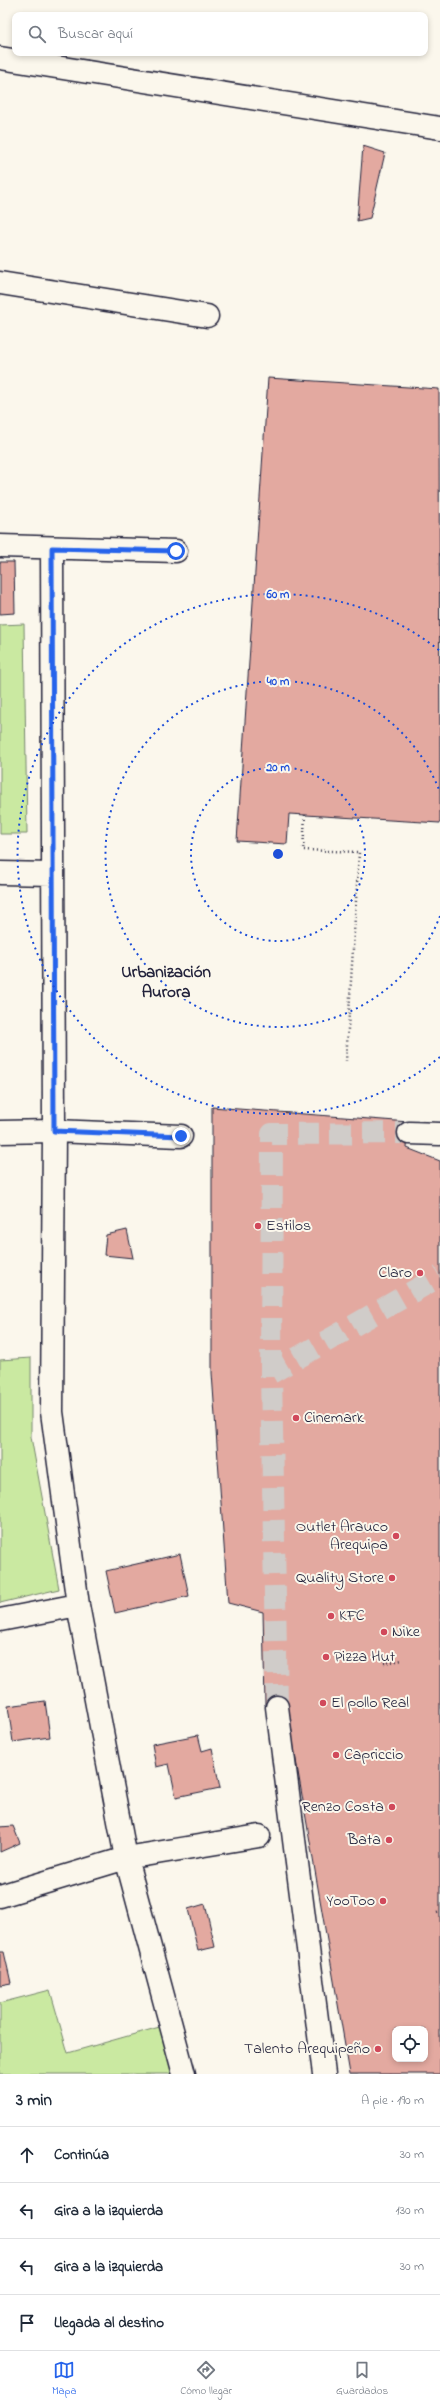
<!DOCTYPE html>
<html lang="es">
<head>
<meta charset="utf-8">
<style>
  :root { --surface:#fff; --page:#f6f6f7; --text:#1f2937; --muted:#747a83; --line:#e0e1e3; --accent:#2563eb }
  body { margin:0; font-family:"Indie Flower",sans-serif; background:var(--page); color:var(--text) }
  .controls { position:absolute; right:12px; bottom:12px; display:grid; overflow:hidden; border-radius:8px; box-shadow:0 2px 6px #0003 }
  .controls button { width:36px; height:36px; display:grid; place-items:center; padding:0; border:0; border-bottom:1px solid var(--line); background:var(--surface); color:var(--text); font:20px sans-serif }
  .stop { position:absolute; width:12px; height:12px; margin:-9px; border:3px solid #2563eb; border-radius:50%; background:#fff }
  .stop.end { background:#2563eb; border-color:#fff; box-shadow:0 1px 4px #0008 }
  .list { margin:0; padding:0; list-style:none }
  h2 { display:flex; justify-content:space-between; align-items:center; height:52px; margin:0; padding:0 16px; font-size:17px }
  h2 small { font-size:13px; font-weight:400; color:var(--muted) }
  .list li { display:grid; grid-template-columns:26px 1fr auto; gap:12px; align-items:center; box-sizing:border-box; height:56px; padding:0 16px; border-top:1px solid var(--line) }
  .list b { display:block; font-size:15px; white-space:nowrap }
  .list em { font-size:13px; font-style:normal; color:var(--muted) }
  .icon { flex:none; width:22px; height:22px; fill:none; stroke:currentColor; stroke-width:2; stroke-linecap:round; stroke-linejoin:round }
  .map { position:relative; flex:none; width:440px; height:2074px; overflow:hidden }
  .search { position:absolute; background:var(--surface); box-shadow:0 2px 6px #0003; left:12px; right:12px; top:12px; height:44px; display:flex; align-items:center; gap:10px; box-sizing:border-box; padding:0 14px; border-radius:8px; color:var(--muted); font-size:15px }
  .sheet { height:276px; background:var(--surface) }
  nav { display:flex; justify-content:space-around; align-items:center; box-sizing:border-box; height:56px; border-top:1px solid var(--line); background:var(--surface); font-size:11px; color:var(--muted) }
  nav a { display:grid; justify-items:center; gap:2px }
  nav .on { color:var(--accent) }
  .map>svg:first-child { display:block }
  .green { fill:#cae9a1; stroke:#76866e }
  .building { fill:#e3a9a0; stroke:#22223b; fill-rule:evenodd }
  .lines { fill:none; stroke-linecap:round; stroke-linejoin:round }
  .minor-tunnel { stroke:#d0ccc9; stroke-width:22; stroke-dasharray:22 11; stroke-linecap:butt }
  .minor-casing { stroke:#22223b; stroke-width:25 }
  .path { stroke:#22223b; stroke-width:2.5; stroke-dasharray:1 3; stroke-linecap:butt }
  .minor { stroke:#fbf7ec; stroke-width:22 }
  .route { stroke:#2563eb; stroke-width:5 }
  .ring { fill:none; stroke:#1d4ed8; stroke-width:2; stroke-dasharray:2 4 }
  .poi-dot { fill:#d1495b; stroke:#fbf7ec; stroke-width:1.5 }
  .labels { text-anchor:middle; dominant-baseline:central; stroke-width:4; stroke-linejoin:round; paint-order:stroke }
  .poi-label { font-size:16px; fill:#22223b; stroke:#fbf7ec; text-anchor:start }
  .neighbourhood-label { font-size:17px; font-weight:bold; fill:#22223b; stroke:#fbf7ec }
  .centre { fill:#1d4ed8; stroke:#fbf7ec; stroke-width:2 }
  .ring-label { font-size:12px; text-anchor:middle; font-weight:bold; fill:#1d4ed8; stroke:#fbf7ec; stroke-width:4; stroke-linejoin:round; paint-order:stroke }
</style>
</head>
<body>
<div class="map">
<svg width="440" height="2074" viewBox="0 0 440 2074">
  <rect width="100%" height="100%" fill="#fbf7ec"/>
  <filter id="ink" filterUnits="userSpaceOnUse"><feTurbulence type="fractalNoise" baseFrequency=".025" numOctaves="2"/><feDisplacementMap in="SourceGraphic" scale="8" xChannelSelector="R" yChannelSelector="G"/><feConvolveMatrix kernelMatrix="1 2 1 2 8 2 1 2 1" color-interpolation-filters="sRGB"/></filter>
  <g filter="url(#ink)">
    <path class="green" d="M24,624L27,834H0V625Z
      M31,1358V1437L59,1589L0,1603V1360Z
      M50,1990L68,2053L163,2026L175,2074H0V2003Z"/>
    <path class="building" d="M363,146L385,153L370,218L357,221Z
      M268,378L439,389L440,823L289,814L287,844L237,841Z
      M0,562H14L15,613L0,614Z
      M212,1107L409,1122L407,1148L440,1161V2074H350L287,1708L265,1705L263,1612L228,1603L212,1373ZM395,2029H425V2059H395Z
      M127,1230L133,1258L104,1255L106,1235Z
      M180,1554L189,1596L115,1613L106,1571Z
      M45,1701L50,1737L13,1742L8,1706Z
      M198,1735L202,1751L212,1748L220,1788L176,1797L169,1764L156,1767L152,1744Z
      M13,1826L20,1843L0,1852V1827Z
      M205,1904L215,1947L198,1951L188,1909Z
      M0,1952H4L11,1983L0,1985Z"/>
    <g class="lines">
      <path class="minor-tunnel" d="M271,1373L272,1134L409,1133
        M277,1707L271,1373L440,1276"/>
      <g class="minor-casing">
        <path id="minor" d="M0,58L440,128
          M0,283L207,316
          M0,546L176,551
          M52,548L54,1131L52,1412L78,1605L126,1858L184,2074
          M0,873L53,874
          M0,1132L54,1131L181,1136
          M409,1133L440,1134
          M0,1620L78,1605
          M277,1707L324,2074
          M0,1896L126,1858L259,1836"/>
      </g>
      <path class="path" d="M305,815L303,850L359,852L346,1061
        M384,1663L403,1660
        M437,1913L440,1912"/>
      <use href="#minor" class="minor"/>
    </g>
  </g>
  <g class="lines" filter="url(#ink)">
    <path class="route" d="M176,551L52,548L54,1131L181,1136"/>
  </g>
  <g class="ring">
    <circle cx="278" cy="854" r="87"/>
    <path d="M440 916A173 173 0 1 1 440 792"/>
    <path d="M440 1057A260 260 0 1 1 440 651"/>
  </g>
  <g class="poi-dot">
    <circle cx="258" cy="1226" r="4"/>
    <circle cx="420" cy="1273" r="4"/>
    <circle cx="296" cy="1418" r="4"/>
    <circle cx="396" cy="1536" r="4"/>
    <circle cx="392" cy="1578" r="4"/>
    <circle cx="331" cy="1616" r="4"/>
    <circle cx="384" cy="1632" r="4"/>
    <circle cx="326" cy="1657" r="4"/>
    <circle cx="323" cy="1703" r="4"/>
    <circle cx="336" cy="1755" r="4"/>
    <circle cx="392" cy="1807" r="4"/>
    <circle cx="389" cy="1840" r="4"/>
    <circle cx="383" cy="1901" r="4"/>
    <circle cx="378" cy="2049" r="4"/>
  </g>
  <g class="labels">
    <g class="poi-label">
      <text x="266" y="1226">Estilos</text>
      <text x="412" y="1273" text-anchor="end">Claro</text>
      <text x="304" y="1418">Cinemark</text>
      <text x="388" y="1527" text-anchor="end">Outlet Arauco<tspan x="388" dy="18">Arequipa</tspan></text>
      <text x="384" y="1578" text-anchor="end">Quality Store</text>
      <text x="339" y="1616">KFC</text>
      <text x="392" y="1632">Nike</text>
      <text x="334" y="1657">Pizza Hut</text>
      <text x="331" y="1703">El pollo Real</text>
      <text x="344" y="1755">Capriccio</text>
      <text x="384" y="1807" text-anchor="end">Renzo Costa</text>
      <text x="381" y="1840" text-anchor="end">Bata</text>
      <text x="375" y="1901" text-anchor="end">YooToo</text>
      <text x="370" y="2049" text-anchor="end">Talento Arequipeño</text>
    </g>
    <g class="neighbourhood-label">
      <text x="166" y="972">Urbanización<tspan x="166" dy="20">Aurora</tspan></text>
    </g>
  </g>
  <circle cx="278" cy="854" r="6" class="centre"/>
  <g class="ring-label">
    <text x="278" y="598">60 m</text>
    <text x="278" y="685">40 m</text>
    <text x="278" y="771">20 m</text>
  </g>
</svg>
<div class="controls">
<button><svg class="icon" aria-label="locate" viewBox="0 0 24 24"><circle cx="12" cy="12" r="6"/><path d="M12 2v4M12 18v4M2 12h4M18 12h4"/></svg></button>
</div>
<div class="stop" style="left:176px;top:551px"></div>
<div class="stop end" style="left:181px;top:1136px"></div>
<div class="search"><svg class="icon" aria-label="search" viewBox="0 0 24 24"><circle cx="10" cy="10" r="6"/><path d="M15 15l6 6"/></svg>Buscar aquí</div>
</div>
<section class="sheet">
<h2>3 min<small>A pie · 190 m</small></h2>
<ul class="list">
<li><svg class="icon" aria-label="ahead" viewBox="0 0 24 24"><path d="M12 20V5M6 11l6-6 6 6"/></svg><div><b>Continúa</b></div><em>30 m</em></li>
<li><svg class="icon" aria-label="left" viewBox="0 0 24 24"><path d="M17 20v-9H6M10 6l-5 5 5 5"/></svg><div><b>Gira a la izquierda</b></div><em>130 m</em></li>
<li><svg class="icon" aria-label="left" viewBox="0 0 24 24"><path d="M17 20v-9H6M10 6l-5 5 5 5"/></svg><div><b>Gira a la izquierda</b></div><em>30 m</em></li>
<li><svg class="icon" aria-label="arrive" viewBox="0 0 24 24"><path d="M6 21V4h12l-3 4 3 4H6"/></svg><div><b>Llegada al destino</b></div></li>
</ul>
</section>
<nav>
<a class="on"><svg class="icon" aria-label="map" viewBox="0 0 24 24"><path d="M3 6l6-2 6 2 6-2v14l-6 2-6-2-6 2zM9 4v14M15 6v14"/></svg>Mapa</a>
<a><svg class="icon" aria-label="directions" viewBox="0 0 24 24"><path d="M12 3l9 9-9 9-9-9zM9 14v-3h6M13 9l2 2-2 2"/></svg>Cómo llegar</a>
<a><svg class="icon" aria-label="saved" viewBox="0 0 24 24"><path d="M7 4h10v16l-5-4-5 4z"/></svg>Guardados</a>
</nav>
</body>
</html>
